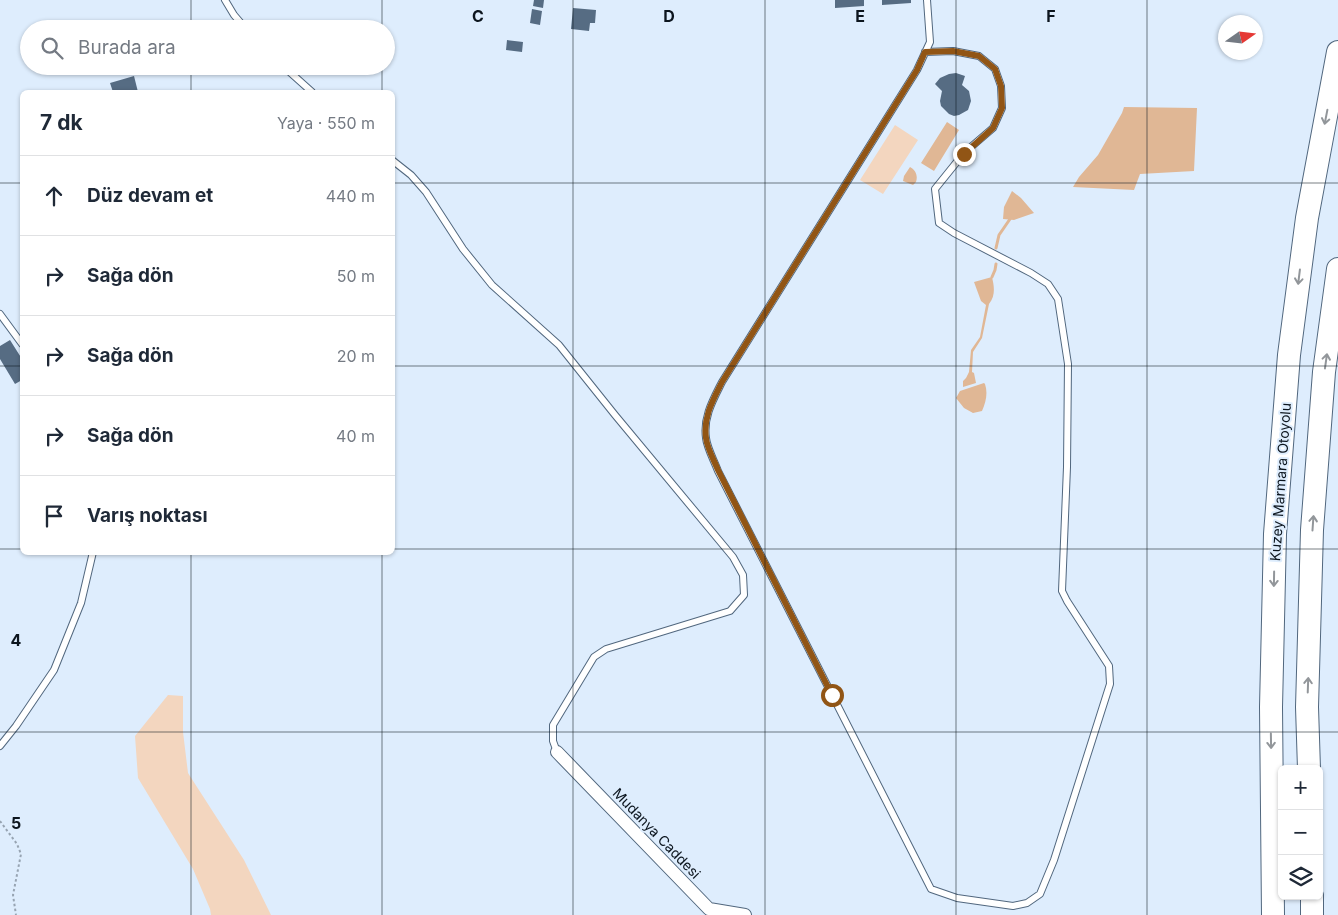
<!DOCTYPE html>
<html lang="tr">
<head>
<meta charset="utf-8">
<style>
  :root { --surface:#fff; --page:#f6f6f7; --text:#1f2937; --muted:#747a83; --line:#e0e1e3 }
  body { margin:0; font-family:Inter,sans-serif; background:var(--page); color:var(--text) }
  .controls { position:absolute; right:15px; bottom:15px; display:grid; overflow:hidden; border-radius:8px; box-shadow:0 1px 4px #0004 }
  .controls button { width:45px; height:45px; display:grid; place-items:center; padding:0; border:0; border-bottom:1px solid var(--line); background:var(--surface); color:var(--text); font:25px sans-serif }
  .compass { position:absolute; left:1218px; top:15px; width:45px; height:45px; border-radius:50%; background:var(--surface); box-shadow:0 1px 4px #0004; rotate:76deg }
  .stop { position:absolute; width:15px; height:15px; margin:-11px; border:4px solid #915515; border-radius:50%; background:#fff }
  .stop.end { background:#915515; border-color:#fff; box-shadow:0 1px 5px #0008 }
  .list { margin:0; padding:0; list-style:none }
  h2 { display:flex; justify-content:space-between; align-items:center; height:65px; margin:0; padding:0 20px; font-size:21px }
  h2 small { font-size:16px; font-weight:400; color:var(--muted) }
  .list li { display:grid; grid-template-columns:32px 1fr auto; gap:15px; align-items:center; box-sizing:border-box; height:80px; padding:0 20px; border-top:1px solid var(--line) }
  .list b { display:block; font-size:19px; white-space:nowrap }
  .list em { font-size:16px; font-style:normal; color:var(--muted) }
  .icon { flex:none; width:28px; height:28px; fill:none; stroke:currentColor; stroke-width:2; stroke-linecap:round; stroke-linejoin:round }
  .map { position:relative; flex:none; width:1338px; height:915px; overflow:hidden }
  .search { position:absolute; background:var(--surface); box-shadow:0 1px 4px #0004; left:20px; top:20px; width:375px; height:55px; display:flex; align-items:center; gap:12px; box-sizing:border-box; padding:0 18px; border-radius:28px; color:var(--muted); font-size:19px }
  .panel { position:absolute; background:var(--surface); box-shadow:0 1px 4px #0004; left:20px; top:90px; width:375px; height:465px; border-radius:8px }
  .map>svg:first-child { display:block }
  .green { fill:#f3d6bf }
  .water { fill:#e0b795 }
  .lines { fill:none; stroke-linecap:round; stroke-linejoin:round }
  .stream { stroke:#e0b795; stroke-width:3 }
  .building { fill:#566c83 }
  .lane-casing { stroke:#51677e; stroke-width:8 }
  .street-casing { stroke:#51677e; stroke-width:14 }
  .highway-casing { stroke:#51677e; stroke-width:24 }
  .path { stroke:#97a4b2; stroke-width:2; stroke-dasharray:2.5 2.5; stroke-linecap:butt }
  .lane { stroke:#fff; stroke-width:6 }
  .street { stroke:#fff; stroke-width:12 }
  .highway { stroke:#fff; stroke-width:22 }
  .oneway { stroke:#92969a }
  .route { stroke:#915515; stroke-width:6 }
  .grid { fill:none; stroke:#0c151e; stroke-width:1; stroke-opacity:0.55 }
  .labels { text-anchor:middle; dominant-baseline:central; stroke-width:4; stroke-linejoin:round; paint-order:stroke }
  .street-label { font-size:14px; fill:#0c151e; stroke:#deedfd }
  .grid-label { font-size:16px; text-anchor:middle; font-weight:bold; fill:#0c151e; stroke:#deedfd; stroke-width:4; stroke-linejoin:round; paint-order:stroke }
</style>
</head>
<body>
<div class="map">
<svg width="1338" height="915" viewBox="0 0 1338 915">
  <rect width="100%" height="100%" fill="#deedfd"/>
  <path class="green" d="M895,125L918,140L883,194L860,180Z
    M168,695L183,696V732L188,773L244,860L271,915H211L210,909L193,869L138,778L135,736Z"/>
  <path class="water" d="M1124,107L1197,108L1194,171L1140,174L1134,190L1073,187L1079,177L1098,155L1122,113Z
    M947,122L959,130L934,171L921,163Z
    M910,167C916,170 918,176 916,182L913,185L903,181L904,176Z
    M1012,191L1021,198L1034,213L1014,220L1003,219L1004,207Z
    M992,277C994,286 996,295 989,304L982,338L973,352L972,372L974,373L976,383L963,387V381L966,378L969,372L971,350L980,337L986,305L981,301L974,282Z
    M984,383L985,384C988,393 986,402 982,411L973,413L964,408L956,398L960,391Z"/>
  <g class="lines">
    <path class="stream" d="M996,248L999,235L1010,219
      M992,277L995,270L996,264"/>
  </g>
  <path class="building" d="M534,0H544L543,8L533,6Z
    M835,0H864V6L835,8Z
    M882,0H911V3L882,5Z
    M573,8L596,10L595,23H590L589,31L571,29Z
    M532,9L542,11L540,25L530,23Z
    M507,40L523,42L522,52L506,50Z
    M956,73L965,76L962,85L969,91L971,101L968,110L959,115L954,116L949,114L941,106L940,101L942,91L935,84L940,78L949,74Z
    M134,76L138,92H113L110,83Z
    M10,340L22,359V380L15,384L0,359V346Z"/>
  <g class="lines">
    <g class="lane-casing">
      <path id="lane" d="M225,0L234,15L246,29
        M925,52L953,51L979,56L995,69L1001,86L1002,108L993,128L964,153L935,189L939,223L954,233L1031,273L1048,284L1058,299L1068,364L1067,467L1062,591L1067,601L1109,666L1110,684L1054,860L1040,894L1027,903L1013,906L957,898L931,889L718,471C714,460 707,448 706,438C703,417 713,400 722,382L917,70L930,42L927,0
        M283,66L312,92
        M392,160L411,175L426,192L463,249L492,285L559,345L615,415L733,557L743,575L744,595L730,611L606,649L594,657L553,725V741L557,752
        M0,314L22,344
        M0,746L16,726L54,670L81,603L93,552"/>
    </g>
    <g class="street-casing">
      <path id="street" d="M557,752L709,909L745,915"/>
    </g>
    <g class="highway-casing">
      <path id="highway" d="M1309,769L1307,707L1312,530L1324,372L1338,269
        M1273,915L1271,707L1275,534L1289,355L1307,218L1338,52
        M1312,915V896"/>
    </g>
    <path class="path" d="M0,821L17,844L21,854L13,895L16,915"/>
    <use href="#lane" class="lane"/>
    <use href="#street" class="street"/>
    <use href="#highway" class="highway"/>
  </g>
  <defs><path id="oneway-shaft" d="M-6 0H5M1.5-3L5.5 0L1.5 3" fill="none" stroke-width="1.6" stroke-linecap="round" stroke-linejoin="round" transform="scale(1.25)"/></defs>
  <g class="oneway">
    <use href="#oneway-shaft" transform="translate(1326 117) rotate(101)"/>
    <use href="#oneway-shaft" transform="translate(1299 277) rotate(97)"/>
    <use href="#oneway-shaft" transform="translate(1326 361) rotate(-82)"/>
    <use href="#oneway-shaft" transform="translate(1313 523) rotate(-86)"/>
    <use href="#oneway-shaft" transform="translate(1274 579) rotate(91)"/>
    <use href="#oneway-shaft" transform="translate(1308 685) rotate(-88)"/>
    <use href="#oneway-shaft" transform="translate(1271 741) rotate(89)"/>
  </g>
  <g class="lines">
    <path class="route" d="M832,695L718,470C714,460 707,448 706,438C703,417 713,400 722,382L917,70L925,52L953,51L979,56L995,69L1001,86L1002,108L993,128L964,154"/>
  </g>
  <path class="grid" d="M191,0V29M382,0V29M573,0V915M765,0V915M956,0V915M1147,0V915M191,66V92M382,66V92M0,183H22M392,183H1338M0,366H22M392,366H1338M0,549H22M392,549H1338M191,552V915M382,552V915M0,732H1338"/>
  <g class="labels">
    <g class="street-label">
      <text transform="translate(1280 482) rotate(-86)">Kuzey Marmara Otoyolu</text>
      <text transform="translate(657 833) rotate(46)">Mudanya Caddesi</text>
    </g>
  </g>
  <g class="grid-label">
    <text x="478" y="22">C</text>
    <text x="669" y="22">D</text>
    <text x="860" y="22">E</text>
    <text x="1051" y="22">F</text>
    <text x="16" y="646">4</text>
    <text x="16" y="829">5</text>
  </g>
</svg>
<div class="controls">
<button>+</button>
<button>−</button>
<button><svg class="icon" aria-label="layers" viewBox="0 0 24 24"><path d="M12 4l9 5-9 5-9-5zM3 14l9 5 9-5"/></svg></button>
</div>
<svg class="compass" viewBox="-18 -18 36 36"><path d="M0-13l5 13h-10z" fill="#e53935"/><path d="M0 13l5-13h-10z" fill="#747a83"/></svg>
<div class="stop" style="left:832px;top:695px"></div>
<div class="stop end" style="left:964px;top:154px"></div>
<div class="search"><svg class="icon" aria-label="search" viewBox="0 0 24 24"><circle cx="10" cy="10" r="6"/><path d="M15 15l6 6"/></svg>Burada ara</div>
<section class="panel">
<h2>7 dk<small>Yaya · 550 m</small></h2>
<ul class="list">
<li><svg class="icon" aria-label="ahead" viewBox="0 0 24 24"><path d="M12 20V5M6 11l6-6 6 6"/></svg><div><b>Düz devam et</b></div><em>440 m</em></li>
<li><svg class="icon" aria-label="right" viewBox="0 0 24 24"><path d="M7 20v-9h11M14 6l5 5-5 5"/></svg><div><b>Sağa dön</b></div><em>50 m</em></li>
<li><svg class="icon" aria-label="right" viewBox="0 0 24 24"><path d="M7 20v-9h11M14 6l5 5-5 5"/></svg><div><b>Sağa dön</b></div><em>20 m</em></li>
<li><svg class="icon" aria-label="right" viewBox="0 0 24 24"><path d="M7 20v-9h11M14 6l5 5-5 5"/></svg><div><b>Sağa dön</b></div><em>40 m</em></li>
<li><svg class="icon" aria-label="arrive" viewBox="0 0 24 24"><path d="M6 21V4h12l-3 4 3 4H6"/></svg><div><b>Varış noktası</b></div></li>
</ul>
</section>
</div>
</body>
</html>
